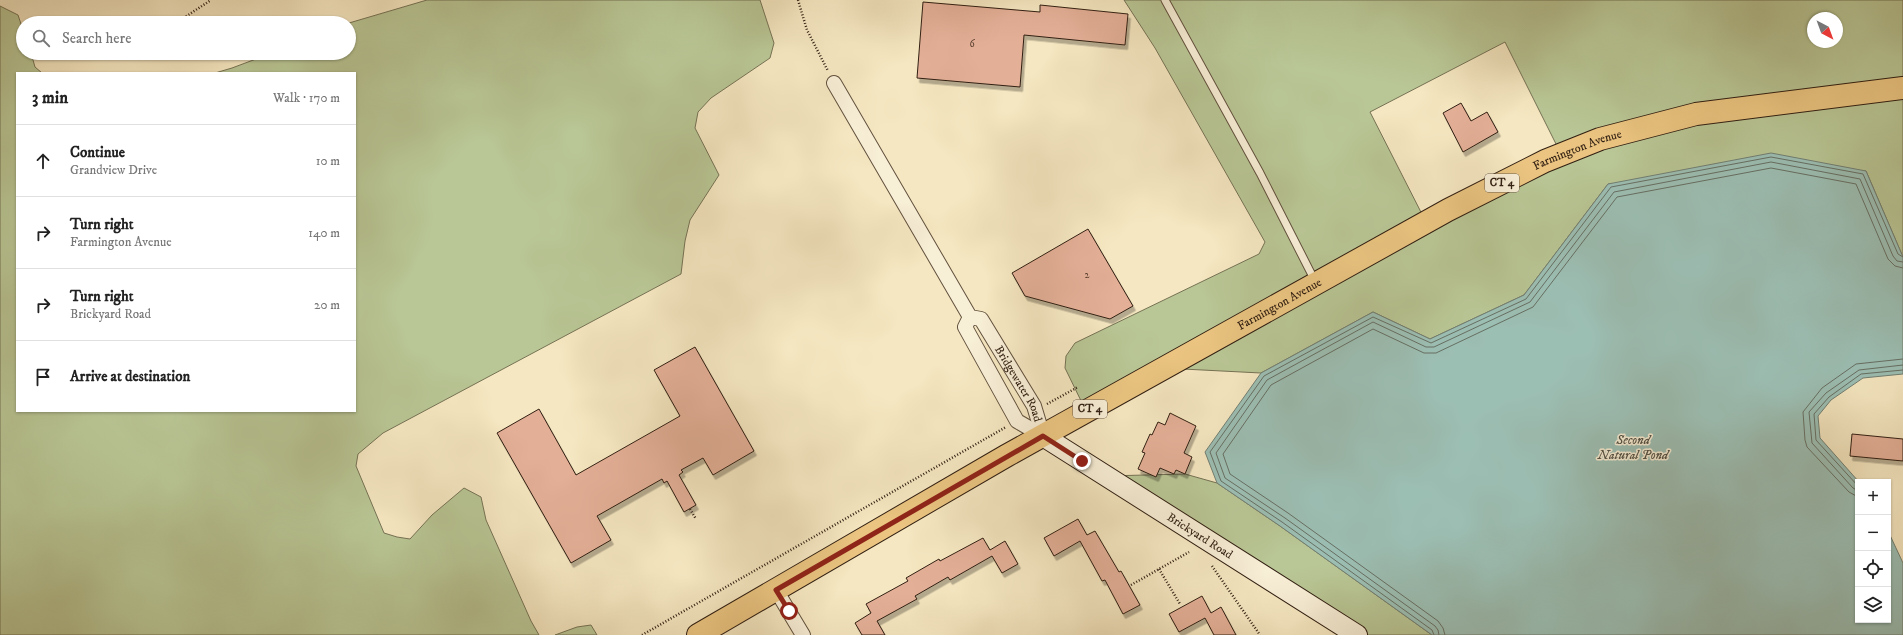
<!DOCTYPE html>
<html lang="en">
<head>
<meta charset="utf-8">
<style>
  :root { --surface:#fff; --page:#f6f6f6; --text:#222; --muted:#767676; --line:#e0e0e0 }
  body { margin:0; font-family:"IM FELL DW Pica",serif; background:var(--page); color:var(--text) }
  .controls { position:absolute; right:12px; bottom:12px; display:grid; overflow:hidden; border-radius:0px; box-shadow:0 1px 3px #0004 }
  .controls button { width:36px; height:36px; display:grid; place-items:center; padding:0; border:0; border-bottom:1px solid var(--line); background:var(--surface); color:var(--text); font:20px sans-serif }
  .compass { position:absolute; left:1807px; top:12px; width:36px; height:36px; border-radius:50%; background:var(--surface); box-shadow:0 1px 3px #0004; rotate:139deg }
  .stop { position:absolute; width:12px; height:12px; margin:-9px; border:3px solid #8f2418; border-radius:50%; background:#fff }
  .stop.end { background:#8f2418; border-color:#fff; box-shadow:0 1px 4px #0008 }
  .list { margin:0; padding:0; list-style:none }
  h2 { display:flex; justify-content:space-between; align-items:center; height:52px; margin:0; padding:0 16px; font-size:17px }
  h2 small { font-size:13px; font-weight:400; color:var(--muted) }
  .list li { display:grid; grid-template-columns:26px 1fr auto; gap:12px; align-items:center; box-sizing:border-box; height:72px; padding:0 16px; border-top:1px solid var(--line) }
  .list b { display:block; font-size:15px; white-space:nowrap }
  .list p { margin:0; font-size:13px; white-space:nowrap; color:var(--muted) }
  .list em { font-size:13px; font-style:normal; color:var(--muted) }
  .icon { flex:none; width:22px; height:22px; fill:none; stroke:currentColor; stroke-width:2; stroke-linecap:round; stroke-linejoin:round }
  .map { position:relative; flex:none; width:1903px; height:635px; overflow:hidden }
  .search { position:absolute; background:var(--surface); box-shadow:0 1px 3px #0004; left:16px; top:16px; width:340px; height:44px; display:flex; align-items:center; gap:10px; box-sizing:border-box; padding:0 14px; border-radius:22px; color:var(--muted); font-size:15px }
  .panel { position:absolute; background:var(--surface); box-shadow:0 1px 3px #0004; left:16px; top:72px; width:340px; height:340px; border-radius:0px }
  .map>svg:first-child { display:block }
  .green { fill:#b9c695; stroke:#757254; fill-rule:evenodd }
  .water { fill:#9cbfb4; stroke:#717f73 }
  .lines { fill:none; stroke-linecap:round; stroke-linejoin:round }
  .shore { stroke:#666f63; stroke-width:1 }
  .building { fill:#e3af97; stroke:#311f12; filter:url(#shadow) }
  .lane-casing { stroke:#62513e; stroke-width:9 }
  .street-casing { stroke:#62513e; stroke-width:16 }
  .secondary-casing { stroke:#311f12; stroke-width:22 }
  .primary-casing { stroke:#311f12; stroke-width:24 }
  .path { stroke:#311f12; stroke-width:2.5; stroke-dasharray:1 2; stroke-linecap:butt }
  .lane { stroke:#f8efd7; stroke-width:7 }
  .street { stroke:#f8efd7; stroke-width:14 }
  .secondary { stroke:#f8efd7; stroke-width:20 }
  .primary { stroke:#eac480; stroke-width:22 }
  .route { stroke:#8f2418; stroke-width:5 }
  .labels { text-anchor:middle; dominant-baseline:central; stroke-width:3; stroke-linejoin:round; paint-order:stroke }
  .number-label { font-size:10px; fill:#5e4333 }
  .shield { fill:#f8efd7; stroke:#6d5d4d; stroke-width:1 }
  .shield-label { font-size:11px; font-weight:bold; fill:#311f12 }
  .street-label { font-size:12px; fill:#311f12; stroke:#f8efd7 }
  .water-label { font-size:13px; font-style:italic; fill:#514f43; stroke:#f8efd7 }
</style>
</head>
<body>
<div class="map">
<svg width="1903" height="635" viewBox="0 0 1903 635">
  <defs>
    <filter id="shadow"><feDropShadow dx="2.5" dy="4.5" stdDeviation="0" flood-color="#0004"/></filter>
  </defs>
  <rect width="100%" height="100%" fill="#f5e7c1"/>
  <filter id="stains"><feTurbulence type="fractalNoise" baseFrequency=".005" numOctaves="4"/><feColorMatrix values="0 0 0 0 .2 0 0 0 0 .09 0 0 0 0 .02 0 0 0 .5 -.17"/></filter>
  <radialGradient id="worn" r=".72"><stop offset=".6" stop-color="#630" stop-opacity="0"/><stop offset="1" stop-color="#630" stop-opacity=".3"/></radialGradient>
  <path class="green" d="M427,0H760L774,43L770,58L711,98L698,112L695,128L719,175L690,220L685,241L681,274L383,433L358,454L356,466L384,533L397,537L410,539L432,515L464,488L481,497L486,520L531,621L539,635H0V6L18,15L23,30V53H31L35,67L42,73H17V411H355V73H215L232,68L272,53H349V23Z
    M1124,0H1903V257L1866,171L1608,184L1524,295L1430,339L1373,312L1261,373L1163,368L1086,411L1065,368L1066,356L1075,343L1259,254L1265,242L1155,48ZM1813,18H1837V42H1813ZM1505,42L1561,154L1426,222L1370,112Z
    M1185,474L1217,483L1280,526L1432,635H1357L1106,476Z
    M591,625L597,635H555L577,627Z"/>
  <path class="water" d="M1771,153L1866,171L1903,257V374L1863,378L1831,400L1818,416L1820,438L1859,482H1858V620H1888V531L1903,563V635H1432L1280,526L1217,483L1205,452L1261,373L1373,312L1430,339L1524,295L1608,184Z"/>
  <g class="lines">
    <path class="shore" d="M1858,486L1816,440L1814,414L1829,397L1861,374L1903,370
      M1858,491L1853,488L1812,443L1809,412L1826,393L1859,370L1903,365
      M1858,497L1849,492L1807,447L1805,440L1803,412L1822,388L1856,364L1903,359
      M1434,635L1432,630L1282,522L1221,481L1210,452L1264,376L1373,317L1431,343L1526,299L1611,187L1771,157L1863,174L1898,254L1903,257
      M1439,635L1438,630L1435,626L1285,518L1225,478L1216,453L1267,380L1373,322L1426,347H1434L1530,302L1614,192L1771,162L1860,179L1893,256L1897,261L1903,262
      M1445,635L1443,628L1438,621L1288,513L1230,474L1223,454L1271,385L1373,329L1424,353H1436L1533,307L1617,197L1771,168L1856,184L1888,259L1895,266L1903,268"/>
  </g>
  <path class="building" d="M923,2L1040,12V5L1128,14L1125,45L1024,35L1020,87L917,78Z
    M1461,103L1471,121L1487,112L1498,132L1463,152L1443,113Z
    M1088,229L1133,306L1110,319L1025,296L1012,273Z
    M695,347L754,451L713,475L703,458L681,470L683,472L679,475L696,505L684,512L667,481L664,483L662,479L597,516L611,540L571,563L497,433L539,409L576,475L680,416L654,370Z
    M1170,413L1196,426L1184,453L1192,457L1185,474L1176,470L1174,474L1160,468L1156,477L1138,469L1145,453L1142,452L1150,434L1152,435L1158,422L1165,425Z
    M1852,434L1903,439V461L1850,456Z
    M1078,519L1087,535L1095,531L1119,572L1121,571L1140,605L1123,614L1105,580L1102,581L1080,541L1054,556L1044,538Z
    M983,538L990,550L1005,541L1018,564L1002,573L992,556L950,580L948,577L915,596L917,599L877,621L885,635H862L855,623L871,613L866,604L908,581L906,578L939,559L940,561Z
    M1202,596L1211,613L1221,607L1236,635H1214L1205,618L1179,632L1169,614Z"/>
  <g class="lines">
    <g class="lane-casing">
      <path id="lane" d="M1165,0L1260,173L1315,281"/>
    </g>
    <g class="street-casing">
      <g id="street">
        <path id="s1" d="M834,83L970,317L981,319L1034,406L1043,436"/>
        <path d="M970,317L965,327L1017,421L1043,436"/>
        <path d="M776,590L803,635"/>
      </g>
    </g>
    <g class="secondary-casing">
      <g id="secondary">
        <path id="s2" d="M1043,436L1357,635"/>
      </g>
    </g>
    <g class="primary-casing">
      <g id="primary">
        <path id="s3" d="M698,635L1006,456L1448,210L1545,161L1600,139L1696,114L1903,88"/>
      </g>
    </g>
    <path class="path" d="M798,0L807,30L828,71
      M176,23L211,0
      M1047,404L1078,387
      M690,509L696,519
      M1212,566L1260,635
      M1159,569L1180,604
      M1131,585L1189,552
      M642,635L1006,427"/>
    <use href="#lane" class="lane"/>
    <use href="#street" class="street"/>
    <use href="#secondary" class="secondary"/>
    <use href="#primary" class="primary"/>
  </g>
  <g class="lines">
    <path class="route" d="M789,611L776,590L1043,436L1082,461"/>
  </g>
  <g class="labels">
    <g class="number-label">
      <text x="972" y="44">6</text>
      <text x="1087" y="275">2</text>
    </g>
    <g class="shield">
      <rect x="1485" y="174" width="34" height="18" rx="3"/>
      <rect x="1073" y="400" width="34" height="18" rx="3"/>
    </g>
    <g class="shield-label">
      <text x="1502" y="183">CT 4</text>
      <text x="1090" y="409">CT 4</text>
    </g>
    <g class="street-label">
      <text stroke="none"><textPath href="#s3" startOffset="1005">Farmington Avenue</textPath></text>
      <text stroke="none"><textPath href="#s3" startOffset="669">Farmington Avenue</textPath></text>
      <text stroke="none"><textPath href="#s1" startOffset="357">Bridgewater Road</textPath></text>
      <text stroke="none"><textPath href="#s2" startOffset="186">Brickyard Road</textPath></text>
    </g>
    <g class="water-label">
      <text x="1633" y="440">Second<tspan x="1633" dy="15">Natural Pond</tspan></text>
    </g>
  </g>
  <rect width="100%" height="100%" filter="url(#stains)"/>
  <rect width="100%" height="100%" fill="url(#worn)"/>
</svg>
<div class="controls">
<button>+</button>
<button>−</button>
<button><svg class="icon" aria-label="locate" viewBox="0 0 24 24"><circle cx="12" cy="12" r="6"/><path d="M12 2v4M12 18v4M2 12h4M18 12h4"/></svg></button>
<button><svg class="icon" aria-label="layers" viewBox="0 0 24 24"><path d="M12 4l9 5-9 5-9-5zM3 14l9 5 9-5"/></svg></button>
</div>
<svg class="compass" viewBox="-18 -18 36 36"><path d="M0-13l5 13h-10z" fill="#e53935"/><path d="M0 13l5-13h-10z" fill="#767676"/></svg>
<div class="stop" style="left:789px;top:611px"></div>
<div class="stop end" style="left:1082px;top:461px"></div>
<div class="search"><svg class="icon" aria-label="search" viewBox="0 0 24 24"><circle cx="10" cy="10" r="6"/><path d="M15 15l6 6"/></svg>Search here</div>
<section class="panel">
<h2>3 min<small>Walk · 170 m</small></h2>
<ul class="list">
<li><svg class="icon" aria-label="ahead" viewBox="0 0 24 24"><path d="M12 20V5M6 11l6-6 6 6"/></svg><div><b>Continue</b><p>Grandview Drive</p></div><em>10 m</em></li>
<li><svg class="icon" aria-label="right" viewBox="0 0 24 24"><path d="M7 20v-9h11M14 6l5 5-5 5"/></svg><div><b>Turn right</b><p>Farmington Avenue</p></div><em>140 m</em></li>
<li><svg class="icon" aria-label="right" viewBox="0 0 24 24"><path d="M7 20v-9h11M14 6l5 5-5 5"/></svg><div><b>Turn right</b><p>Brickyard Road</p></div><em>20 m</em></li>
<li><svg class="icon" aria-label="arrive" viewBox="0 0 24 24"><path d="M6 21V4h12l-3 4 3 4H6"/></svg><div><b>Arrive at destination</b></div></li>
</ul>
</section>
</div>
</body>
</html>
